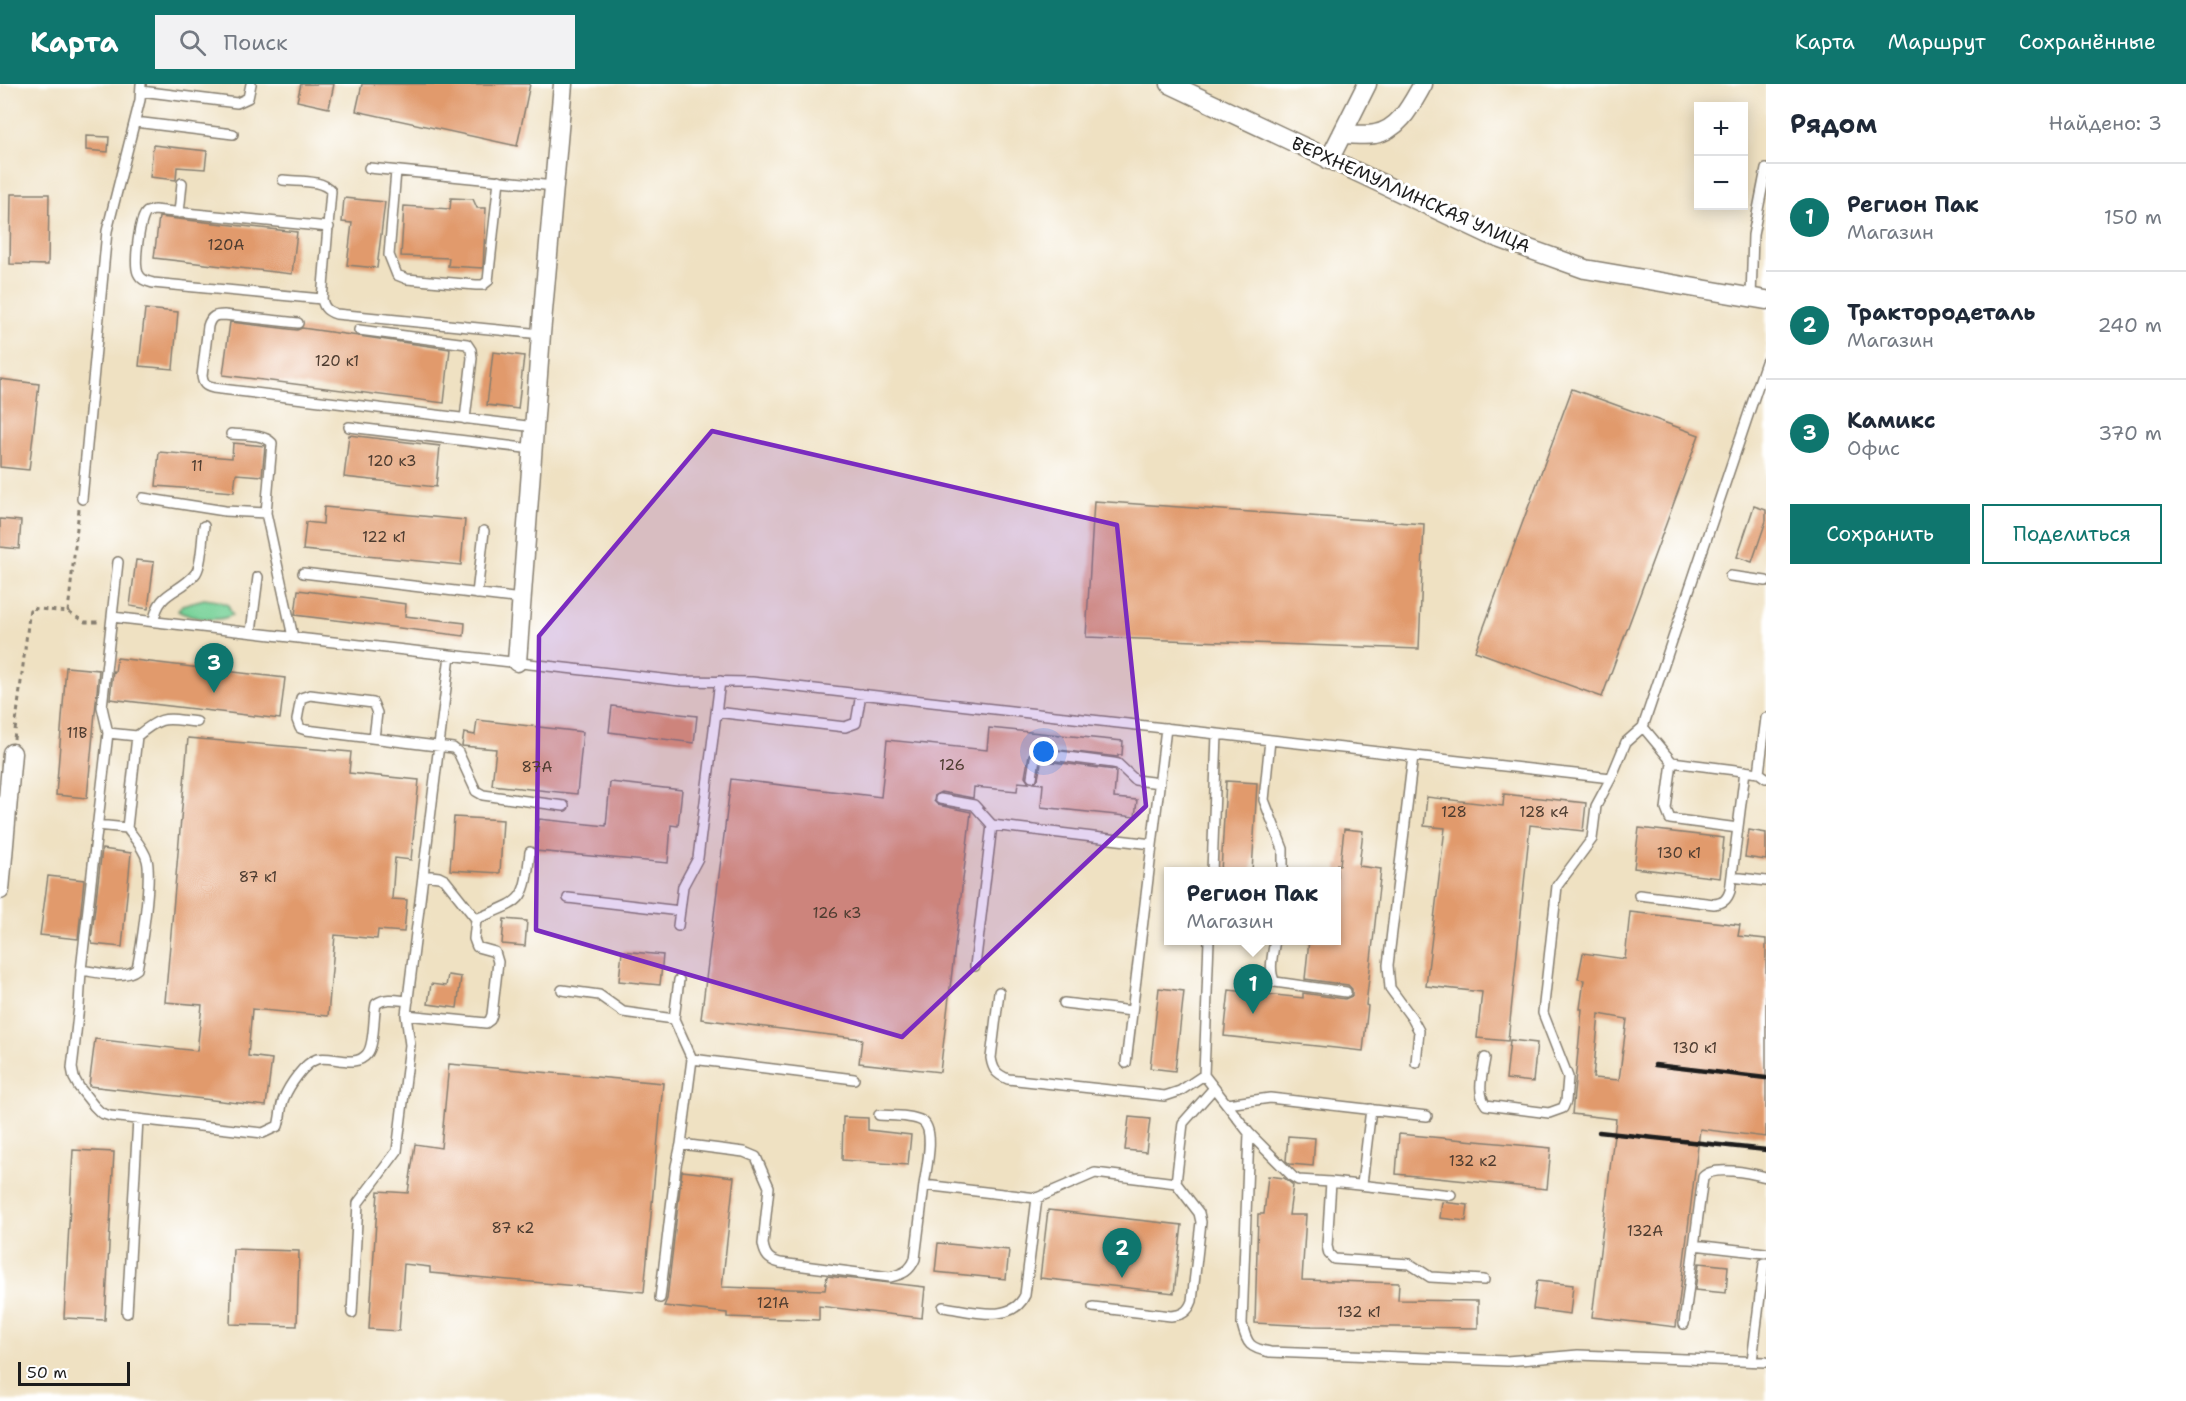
<!DOCTYPE html>
<html lang="ru">
<head>
<meta charset="utf-8">
<style>
  :root { --surface:#fff; --page:#f2f2f3; --text:#1f2937; --muted:#747a83; --line:#e0e1e3; --accent:#0f766e }
  body { margin:0; font-family:"Shantell Sans",sans-serif; background:var(--page); color:var(--text) }
  .controls { position:absolute; right:18px; top:18px; display:grid; overflow:hidden; border-radius:0px; box-shadow:0 3px 15px #0003 }
  .controls button { width:54px; height:54px; display:grid; place-items:center; padding:0; border:0; border-bottom:2px solid var(--line); background:var(--surface); color:var(--text); font:30px sans-serif }
  .scale { position:absolute; left:18px; bottom:15px; width:112px; box-sizing:border-box; padding-left:6px; border:3px solid #1c1c1c; border-top:0; font-size:16px; line-height:21px; white-space:nowrap; color:#1c1c1c; -webkit-text-stroke:4px #fff; paint-order:stroke }
  .you { position:absolute; left:1044px; top:668px; width:21px; height:21px; margin:-15px; border:4px solid #fff; border-radius:50%; background:#1a73e8; box-shadow:0 0 0 9px #1a73e833 }
  .badge { display:grid; place-items:center; width:39px; height:39px; border-radius:50%; background:var(--accent); color:#fff; font-size:20px; font-weight:700 }
  .pin { position:absolute; translate:-50% -50px; filter:drop-shadow(0 2px 3px #0008) }
  .pin::after { content:''; position:absolute; top:32px; width:21px; height:18px; background:inherit; clip-path:polygon(0 0,100% 0,50% 100%) }
  .popup { position:absolute; left:1164px; top:783px; width:177px; height:78px; box-sizing:border-box; display:grid; place-content:center; border-radius:0px; background:var(--surface); filter:drop-shadow(0 2px 4px #0005); font-size:20px; white-space:nowrap; color:var(--muted) }
  .popup b { font-size:22px; color:var(--text) }
  .popup::after { content:''; position:absolute; left:50%; top:100%; margin-left:-12px; border:12px solid transparent; border-top-color:var(--surface) }
  .list { margin:0; padding:0; list-style:none }
  h2 { display:flex; justify-content:space-between; align-items:center; height:78px; margin:0; padding:0 24px; font-size:26px }
  h2 small { font-size:20px; font-weight:400; color:var(--muted) }
  .list li { display:grid; grid-template-columns:39px 1fr auto; gap:18px; align-items:center; box-sizing:border-box; height:108px; padding:0 24px; border-top:2px solid var(--line) }
  .list b { display:block; font-size:22px; white-space:nowrap }
  .list p { margin:0; font-size:20px; white-space:nowrap; color:var(--muted) }
  .list em { font-size:20px; font-style:normal; color:var(--muted) }
  .actions { display:flex; gap:12px; padding:18px 24px }
  .actions a { flex:1; padding:14px 0; border:2px solid var(--accent); border-radius:0px; text-align:center; font-size:21px; color:var(--accent) }
  .actions .main { background:var(--accent); color:#fff }
  .icon { flex:none; width:33px; height:33px; fill:none; stroke:currentColor; stroke-width:2; stroke-linecap:round; stroke-linejoin:round }
  .map { position:relative; flex:none; width:1766px; height:1317px; overflow:hidden }
  header { display:flex; align-items:center; gap:36px; box-sizing:border-box; height:84px; padding:0 30px; background:var(--accent); color:#fff }
  header strong { font-size:28px }
  nav { display:flex; gap:33px; margin-inline-start:auto; font-size:21px }
  .search { width:420px; height:54px; background:var(--page); display:flex; align-items:center; gap:15px; box-sizing:border-box; padding:0 21px; border-radius:0px; color:var(--muted); font-size:22px }
  main { display:flex }
  aside { flex:1; background:var(--surface) }
  .map>svg:first-child { display:block }
  .green { fill:#77d198; stroke:#4a765a; stroke-width:1.5 }
  .building { fill:#e19a6c; fill-rule:evenodd }
  .lines { fill:none; stroke-linecap:round; stroke-linejoin:round }
  .service-casing { stroke:#867e6f; stroke-width:12 }
  .minor-casing { stroke:#867e6f; stroke-width:21 }
  .path { stroke:#867e6f; stroke-width:3; stroke-dasharray:4.5 4.5; stroke-linecap:butt }
  .service { stroke:#fff; stroke-width:9 }
  .minor { stroke:#fff; stroke-width:18 }
  .rail { stroke:#1c1c1c; stroke-width:4.5 }
  .marked { fill:#7b2cbf; fill-opacity:0.2; stroke:#7b2cbf; stroke-width:4.5; stroke-linejoin:round }
  .labels { text-anchor:middle; dominant-baseline:central; stroke-width:6; stroke-linejoin:round; paint-order:stroke }
  .number-label { font-size:15px; fill:#4d3c30 }
  .street-label { font-size:18px; fill:#1c1c1c; stroke:#fff }
</style>
</head>
<body>
<header>
<strong>Карта</strong>
<div class="search"><svg class="icon" aria-label="search" viewBox="0 0 24 24"><circle cx="10" cy="10" r="6"/><path d="M15 15l6 6"/></svg>Поиск</div>
<nav><a>Карта</a><a>Маршрут</a><a>Сохранённые</a></nav>
</header>
<main>
<div class="map">
<svg width="1766" height="1317" viewBox="0 0 1766 1317">
  <rect width="100%" height="100%" fill="#fff"/>
  <filter id="ink" filterUnits="userSpaceOnUse"><feTurbulence type="fractalNoise" baseFrequency=".0167" numOctaves="2"/><feDisplacementMap in="SourceGraphic" scale="12" xChannelSelector="R" yChannelSelector="G"/><feConvolveMatrix kernelMatrix="1 2 1 2 8 2 1 2 1" color-interpolation-filters="sRGB"/></filter>
  <filter id="wash" filterUnits="userSpaceOnUse"><feTurbulence type="fractalNoise" baseFrequency=".008" numOctaves="4" result="noise"/><feDisplacementMap in="SourceGraphic" scale="24" xChannelSelector="R" yChannelSelector="G"/><feGaussianBlur stdDeviation="1.35" result="paint"/><feColorMatrix in="noise" values="0 0 0 0 0 0 0 0 0 0 0 0 0 0 0 0 0 1.4 0 .05"/><feComposite in="paint" operator="in"/></filter>
  <g filter="url(#wash)">
    <rect width="100%" height="100%" fill="#efe1c2"/>
    <path class="green" d="M204,515L218,517L228,521L232,531C219,539 190,534 178,527L182,521Z"/>
    <g id="blocks">
      <path class="building" d="M301,0H334L329,24L297,17Z
        M362,0H530L517,62L356,27Z
        M86,52L109,53L108,68L86,66Z
        M153,61L207,67L205,85L177,83L176,96L150,93Z
        M11,110H49L48,181L10,180Z
        M344,114L385,118L377,184L347,181L352,139L342,138Z
        M451,114L473,115L477,124H486L483,184L448,182L449,174L401,172L404,122L450,125Z
        M159,133L297,148L292,190L154,174Z
        M145,225L178,228L173,285L139,282Z
        M230,238L297,246L302,244L450,265L444,319L223,291Z
        M493,268L524,272L518,325L487,321Z
        M0,295L39,300L29,386L0,383Z
        M1572,305L1699,351L1602,613L1475,567Z
        M349,351L440,362L436,403L344,393Z
        M233,359L265,362L262,392L236,390L234,408L156,402L159,368L232,374Z
        M1094,417L1424,440L1419,565L1086,553Z
        M1754,422L1766,426V437L1752,478L1737,473Z
        M324,423L465,436L461,481L303,466L306,438L323,440Z
        M0,435L21,437L19,465L0,463Z
        M136,476L154,478L148,525L130,522Z
        M298,506L406,520L405,532L465,539L464,552L295,531Z
        M117,574L285,594L280,635L110,615L113,587L115,588Z
        M66,583L99,586L87,714L56,711Z
        M612,622L697,632L694,659L609,648Z
        M477,636L583,648L577,710L492,701L496,665L462,662L464,649L475,651Z
        M989,644L1123,657L1122,671H1118V673L1042,664L1029,670L1025,693L1029,699L1018,698L1017,707L974,703L973,714L941,708L935,711L934,717L938,721L971,728L940,988L859,979L862,955L701,935L731,695L881,713L887,656L987,666Z
        M188,654L351,668L349,689L419,696L411,776L395,774L392,815L407,816L404,848L378,846L377,855L335,851L328,932L252,925L248,972L272,975L266,1022L89,1002L95,955L197,967L202,921L165,918Z
        M1045,677L1115,686L1116,688L1114,714L1137,716L1135,733L1041,723L1043,700L1034,699L1038,695L1041,679Z
        M1226,697L1257,699L1252,788H1221Z
        M610,698L682,706L678,742L671,741L668,779L536,767L539,735L606,742Z
        M1504,710L1586,719L1583,747L1530,741L1508,957L1477,954L1482,908L1426,902L1445,744L1424,742L1427,713L1503,722Z
        M454,733L503,736L500,789L450,786Z
        M1639,744L1724,754L1720,794L1634,784Z
        M1344,745L1363,747L1359,782L1381,785L1366,921L1368,922L1363,967L1224,952L1229,906L1303,914V909L1345,915L1352,912V905L1348,901L1305,895L1309,856H1337V780L1340,781Z
        M1749,746L1766,749V776L1745,773Z
        M102,765L131,769L122,863L92,860L91,857Z
        M48,792L84,796L78,855L40,851Z
        M1630,828L1740,841L1738,852L1766,855V1053L1700,1045L1676,1243L1592,1233L1616,1035L1572,1030L1582,925H1580L1584,896L1578,895L1583,869L1625,875ZM1599,930L1627,935L1619,996L1593,994Z
        M504,835L527,837L525,862L502,860Z
        M622,867L663,871L660,901L619,897Z
        M448,891L461,893L457,924L428,920L431,900L446,902Z
        M1159,904L1184,907L1175,987L1150,984Z
        M1510,956L1537,959L1533,998L1506,995Z
        M449,980L663,999L644,1208L430,1189V1183L404,1180L399,1247L369,1245L378,1107L408,1109L415,1060L441,1064Z
        M843,1033L868,1034V1046L911,1051L908,1081L842,1076Z
        M1129,1033L1150,1035L1146,1068L1125,1066Z
        M1399,1050L1551,1064L1547,1105L1396,1090Z
        M1288,1052L1315,1054L1313,1082L1290,1080L1286,1077Z
        M73,1066L114,1068L105,1236L64,1234Z
        M682,1087L734,1093L722,1203L825,1206L827,1192L925,1203L922,1234L819,1222V1236L727,1233V1229L664,1222L667,1215Z
        M1268,1092L1284,1094L1293,1101L1289,1131H1306L1302,1196L1399,1199L1398,1216L1478,1217V1244L1312,1242L1255,1239L1258,1130H1264Z
        M1442,1118L1468,1121L1466,1137L1440,1134Z
        M1048,1126L1182,1141L1174,1209L1040,1194Z
        M938,1159L1009,1166L1006,1195L935,1188Z
        M233,1165L299,1167L297,1242L230,1240Z
        M1699,1179L1728,1182L1726,1209L1695,1206Z
        M1537,1197L1573,1201L1570,1230L1533,1225Z"/>
    </g>
  </g>
  <g filter="url(#ink)">
    <use href="#blocks" fill-opacity="0" stroke="#867e6f" stroke-width="1.5"/>
    <g class="lines">
      <g class="service-casing">
        <path id="service" d="M141,7L237,19L248,14L251,0
          M135,38L233,50
          M369,84L554,102
          M396,87L389,171L397,191L407,195L476,201H483L488,197L499,96
          M283,96C298,98 322,95 331,107L322,215C324,225 328,227 336,230L541,250
          M179,129L182,99
          M1751,214L1753,151L1766,85
          M322,215L153,199C146,197 141,196 138,189C134,179 139,134 147,128L154,126L329,143
          M298,239L224,231C215,231 211,232 208,242L202,292C203,300 205,302 213,304L535,343
          M359,246L467,260L471,266L472,274L465,335
          M349,343L533,365
          M231,350C244,351 264,350 272,359L266,429
          M143,414L225,427L266,429L293,553
          M82,415L107,147L140,16L141,0
          M118,478L102,623L108,649L81,886L79,922L72,984L74,994L79,1003L94,1022L101,1029L110,1032L263,1049L278,1042C281,1033 280,1023 284,1014C289,1002 304,979 317,975C332,971 355,985 367,970C375,961 373,932 376,920C386,913 397,916 408,917
          M303,489L522,515
          M1730,492L1766,497
          M477,510L484,447
          M112,533L680,597L752,598L1611,694L1626,658L1643,643L1766,278
          M154,537C158,506 180,510 196,489C202,480 202,453 204,442
          M251,548L258,493
          M716,628L845,643L856,639L861,610
          M1643,643L1672,678L1759,689L1766,694
          M108,649L137,652C164,630 165,635 197,638
          M374,654L377,629L373,619L310,611L301,614L297,636L300,644L306,646L453,664L458,668L476,707L483,711L564,722
          M1270,656L1264,716L1283,765V788
          M1413,672L1388,881L1390,904L1412,934L1419,947L1416,979
          M1672,678L1666,725L1670,735L1738,744
          M1759,689L1766,634
          M1032,693L1035,674L1044,670L1113,679L1118,680L1135,696L1160,699
          M940,715L974,721L992,741
          M97,741L127,744L137,652
          M1212,788L1217,650
          M1732,793L1766,797
          M1639,811L1714,820C1723,819 1727,816 1730,807L1745,687
          M568,814L680,827
          M476,835C524,815 524,820 530,768
          M678,842L683,802L698,774L720,597
          M1209,856L1204,991L1249,1049L1242,1240C1247,1261 1250,1264 1270,1268L1507,1277L1578,1271L1766,1278
          M1275,856C1273,869 1268,887 1275,898L1346,908
          M975,882L992,741L1152,760
          M81,886C97,888 124,896 137,885C141,865 152,795 147,776C144,764 134,754 127,744
          M679,896L674,935L692,975L681,1060L744,1068L756,1073L769,1103L763,1160C765,1172 769,1176 780,1179L890,1193C903,1190 910,1187 915,1175L924,1101
          M562,906L599,911L623,928L674,935
          M999,908L991,974C993,986 996,990 1008,995L1165,1012L1180,1007L1204,991
          M1064,919L1132,927
          M406,931L486,939L490,936L492,931L498,878L495,868L477,863L474,855L476,835L445,796L439,793L423,791
          M1485,974C1483,988 1476,1009 1486,1021L1549,1029L1563,1024L1566,1017L1568,993L1543,929L1557,802L1592,755L1596,722L1611,694
          M692,975L854,995
          M1126,979L1166,644
          M1227,1020L1270,1014L1427,1032
          M879,1031C892,1032 911,1031 922,1037C936,1045 926,1086 924,1101L1037,1114L1095,1089L1176,1099L1183,1039L1214,1004
          M1249,1049L1293,1093L1298,1096L1331,1098L1327,1162L1329,1170L1334,1175L1410,1180L1430,1193L1484,1196
          M1331,1098L1451,1111
          M1362,1100L1371,1025
          M1694,1161L1765,1169
          M660,1214L676,1082L681,1060
          M943,1223C969,1226 1012,1241 1025,1211L1037,1114
          M1093,1223L1171,1232C1182,1231 1188,1228 1192,1217L1201,1138L1199,1129L1176,1099
          M127,1229L138,1035
          M352,1229L358,1119L397,1067L410,961L406,931L450,571
          M1684,1240L1703,1093C1713,1081 1751,1089 1766,1093
          M1752,1277L1764,1179H1766"/>
      </g>
      <g class="minor-casing">
        <path id="minor" d="M1170,0L1493,152L1585,185L1766,216
          M1342,50C1353,50 1365,52 1375,50C1400,46 1412,19 1423,0
          M1329,76L1367,0
          M517,578L541,250L563,0
          M0,806L12,669"/>
      </g>
      <path class="path" d="M68,528L79,425
        M14,655L30,524L68,528L85,538H100"/>
      <use href="#service" class="service"/>
      <use href="#minor" class="minor"/>
      <path class="rail" d="M1655,981L1766,994
        M1599,1048L1766,1066"/>
    </g>
  </g>
  <path class="marked" d="M712,347L1117,441L1146,722L902,953L536,846L539,552Z"/>
  <g class="labels">
    <g class="number-label">
      <text x="226" y="161">120А</text>
      <text x="337" y="277">120 к1</text>
      <text x="392" y="377">120 к3</text>
      <text x="197" y="382">11</text>
      <text x="384" y="453">122 к1</text>
      <text x="77" y="649">11В</text>
      <text x="952" y="681">126</text>
      <text x="537" y="683">87А</text>
      <text x="1454" y="728">128</text>
      <text x="1544" y="728">128 к4</text>
      <text x="1679" y="769">130 к1</text>
      <text x="258" y="793">87 к1</text>
      <text x="837" y="829">126 к3</text>
      <text x="1695" y="964">130 к1</text>
      <text x="1473" y="1077">132 к2</text>
      <text x="513" y="1144">87 к2</text>
      <text x="1645" y="1147">132А</text>
      <text x="773" y="1219">121А</text>
      <text x="1359" y="1228">132 к1</text>
    </g>
    <g class="street-label">
      <text transform="translate(1411 111) rotate(24)">ВЕРХНЕМУЛЛИНСКАЯ УЛИЦА</text>
    </g>
  </g>
</svg>
<div class="controls">
<button>+</button>
<button>−</button>
</div>
<div class="scale">50 m</div>
<div class="you"></div>
<div class="pin badge" style="left:1253px;top:930px">1</div>
<div class="popup"><b>Регион Пак</b>Магазин</div>
<div class="pin badge" style="left:1122px;top:1194px">2</div>
<div class="pin badge" style="left:214px;top:609px">3</div>
</div>
<aside>
<h2>Рядом<small>Найдено: 3</small></h2>
<ul class="list">
<li><span class="badge">1</span><div><b>Регион Пак</b><p>Магазин</p></div><em>150 m</em></li>
<li><span class="badge">2</span><div><b>Трактородеталь</b><p>Магазин</p></div><em>240 m</em></li>
<li><span class="badge">3</span><div><b>Камикс</b><p>Офис</p></div><em>370 m</em></li>
</ul>
<div class="actions"><a class="main">Сохранить</a><a>Поделиться</a></div>
</aside>
</main>
</body>
</html>
